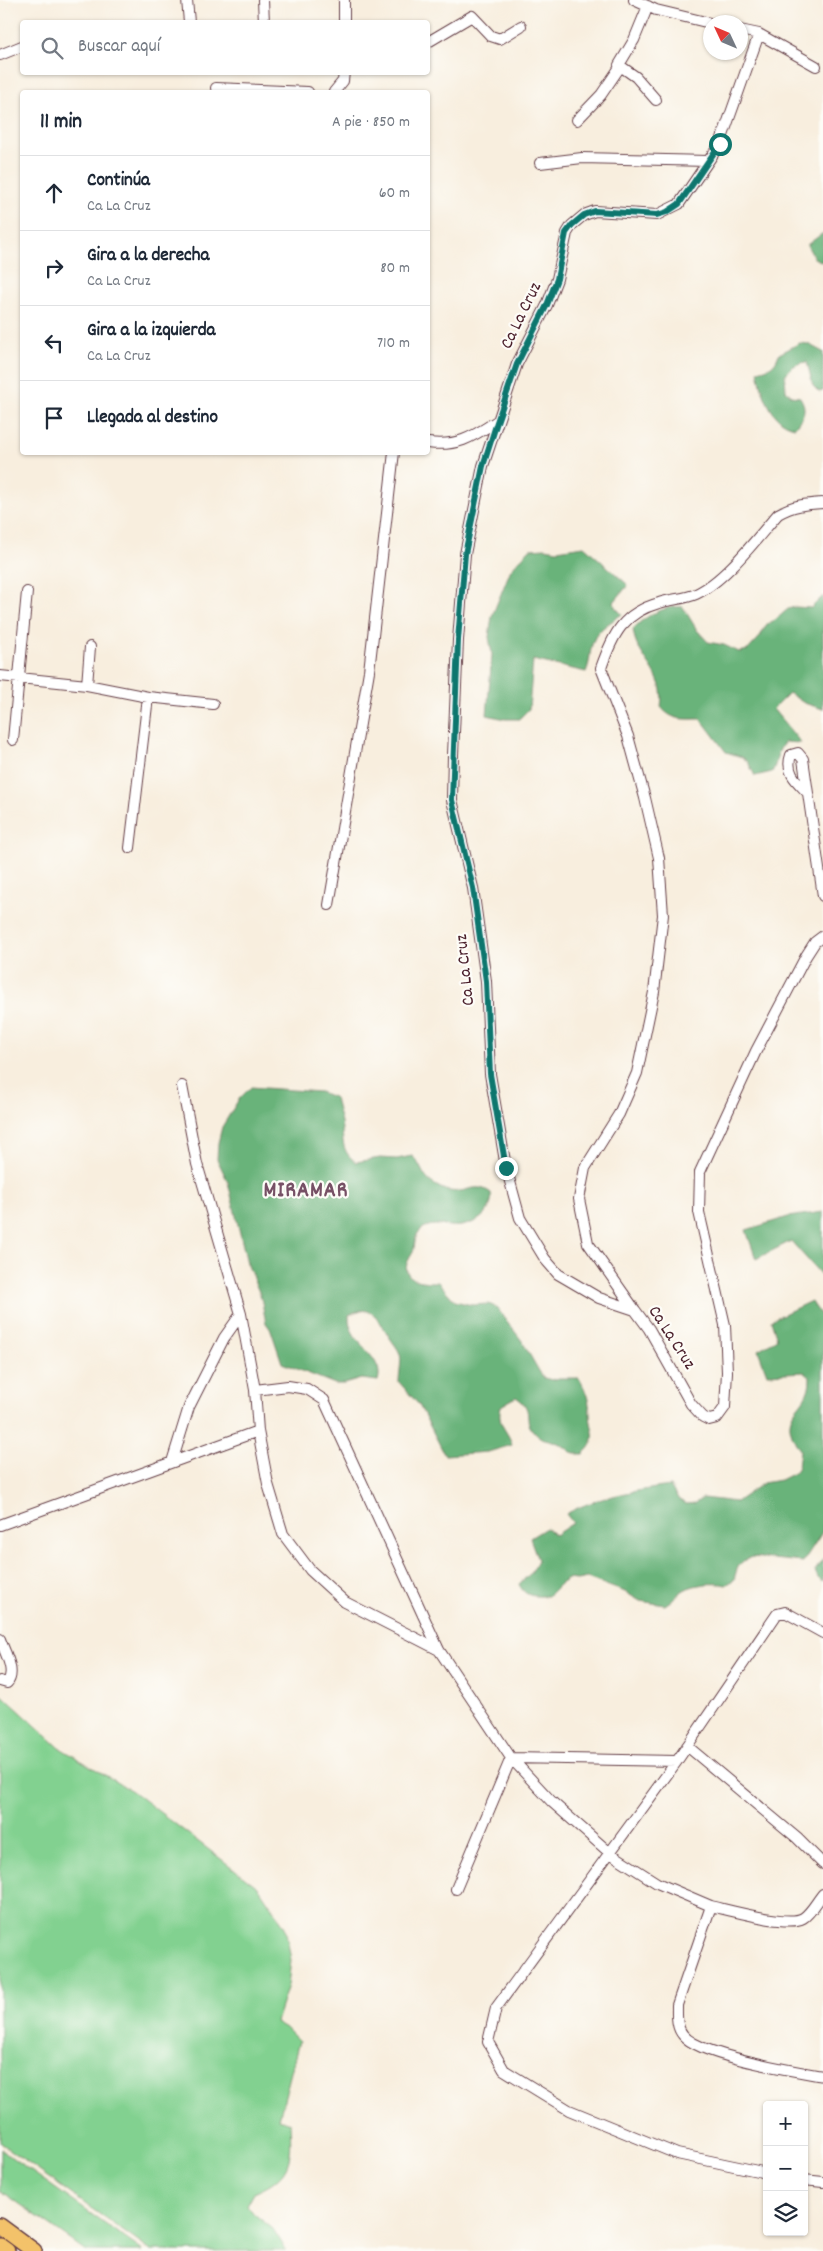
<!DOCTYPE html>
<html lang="es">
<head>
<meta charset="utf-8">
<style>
  :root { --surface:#fff; --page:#f6f6f7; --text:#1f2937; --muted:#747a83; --line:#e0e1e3 }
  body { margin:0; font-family:Dekko,sans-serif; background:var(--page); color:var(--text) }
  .controls { position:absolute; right:15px; bottom:15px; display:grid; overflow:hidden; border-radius:5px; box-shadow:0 1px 4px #0004 }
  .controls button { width:45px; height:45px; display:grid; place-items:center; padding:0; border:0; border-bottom:1px solid var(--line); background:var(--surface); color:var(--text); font:25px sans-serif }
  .compass { position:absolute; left:703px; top:15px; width:45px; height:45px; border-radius:50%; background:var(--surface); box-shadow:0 1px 4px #0004; rotate:314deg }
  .stop { position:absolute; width:15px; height:15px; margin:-11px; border:4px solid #0f766e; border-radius:50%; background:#fff }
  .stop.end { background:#0f766e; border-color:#fff; box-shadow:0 1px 5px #0008 }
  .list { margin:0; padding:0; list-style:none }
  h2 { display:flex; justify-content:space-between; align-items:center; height:65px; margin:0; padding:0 20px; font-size:21px }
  h2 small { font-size:16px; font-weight:400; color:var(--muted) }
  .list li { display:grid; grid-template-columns:32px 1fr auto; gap:15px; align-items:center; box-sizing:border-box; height:75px; padding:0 20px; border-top:1px solid var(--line) }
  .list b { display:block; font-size:19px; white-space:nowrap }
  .list p { margin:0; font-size:16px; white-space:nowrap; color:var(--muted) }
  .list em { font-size:16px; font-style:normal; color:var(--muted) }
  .icon { flex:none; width:28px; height:28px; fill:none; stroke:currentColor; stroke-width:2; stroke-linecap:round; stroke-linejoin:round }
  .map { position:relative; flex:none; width:823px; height:2251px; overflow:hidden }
  .search { position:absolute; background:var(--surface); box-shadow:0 1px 4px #0004; left:20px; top:20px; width:410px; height:55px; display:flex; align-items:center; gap:12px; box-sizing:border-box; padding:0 18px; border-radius:5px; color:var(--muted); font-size:19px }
  .panel { position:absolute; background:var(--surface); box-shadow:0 1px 4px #0004; left:20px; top:90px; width:410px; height:365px; border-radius:5px }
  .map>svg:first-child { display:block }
  .green { fill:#82d190; stroke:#66785e }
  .forest { fill:#69b37a; stroke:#5a6952 }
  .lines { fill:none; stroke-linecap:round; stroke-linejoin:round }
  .minor-casing { stroke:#643e46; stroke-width:12 }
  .highway-casing { stroke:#643e46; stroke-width:18 }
  .minor { stroke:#fff; stroke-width:10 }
  .highway { stroke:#f3c26a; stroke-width:15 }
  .route { stroke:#0f766e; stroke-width:6 }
  .labels { text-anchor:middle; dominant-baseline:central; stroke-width:4.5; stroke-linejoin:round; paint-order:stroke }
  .street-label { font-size:18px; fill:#4a1f2b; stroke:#fdfcf7 }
  .district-label { font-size:22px; font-weight:bold; letter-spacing:1px; fill:#765065; stroke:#fdfcf7 }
</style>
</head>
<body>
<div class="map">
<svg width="823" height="2251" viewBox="0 0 823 2251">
  <rect width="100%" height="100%" fill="#fdfcf7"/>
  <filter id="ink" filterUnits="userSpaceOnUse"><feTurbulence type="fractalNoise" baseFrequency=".02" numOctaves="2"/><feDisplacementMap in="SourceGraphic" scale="10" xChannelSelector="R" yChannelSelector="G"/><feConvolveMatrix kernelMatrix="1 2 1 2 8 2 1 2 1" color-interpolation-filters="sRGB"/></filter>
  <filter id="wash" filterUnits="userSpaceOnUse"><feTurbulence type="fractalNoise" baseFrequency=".0096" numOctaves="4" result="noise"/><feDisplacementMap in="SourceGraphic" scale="20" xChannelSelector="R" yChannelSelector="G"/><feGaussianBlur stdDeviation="1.12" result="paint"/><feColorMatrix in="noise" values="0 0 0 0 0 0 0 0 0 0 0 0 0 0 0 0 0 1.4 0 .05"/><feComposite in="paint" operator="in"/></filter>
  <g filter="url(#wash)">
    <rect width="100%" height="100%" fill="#f8eede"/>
    <path class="green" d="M0,1693L60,1748L132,1791L259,1888L285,1927L291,1960L288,1985L276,2022L286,2028L299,2041L279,2119L290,2123C292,2161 292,2176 254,2192L247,2205L254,2214L273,2229L287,2251H151L0,2143Z
      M0,2149L143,2251H86L0,2190Z"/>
    <path class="forest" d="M823,233V262L814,258L807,245Z
      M800,343L808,344L823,352V391L819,392L813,386L807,362C796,363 791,367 785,375L786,391L792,396L800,397C808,410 803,416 795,427C771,423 762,393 758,371C770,368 775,366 779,354Z
      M584,546L628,585L614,602L615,607L622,614C609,624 594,630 591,649C589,659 590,662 586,672L533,660L529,709L519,719H505L487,715L492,654L489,637L492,616L511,569L530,549L545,548L557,550Z
      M823,596V709L804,703L789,693L773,709L801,743L785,742C776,751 778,762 772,772L755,776L748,762L742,757L726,752L701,719C684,719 672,721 661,707C667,672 636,660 633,629C645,616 665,605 683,607L697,630L708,642L724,645L739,652L748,650L759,638L767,624L775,620L788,609L795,607L811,608Z
      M251,1087L320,1092L335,1098C337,1107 339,1114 341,1122C344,1139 340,1151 356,1162L380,1158L397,1159L412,1156C421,1163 422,1177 432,1183C437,1186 445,1191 450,1191C466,1194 475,1181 491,1193C494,1211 479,1223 461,1226C449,1228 430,1220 420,1231C415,1235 415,1243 414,1249C412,1254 409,1258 407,1263C402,1282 427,1282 438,1282L455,1301L472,1305L489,1304L497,1308L522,1341L539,1371L544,1378L552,1380L559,1378H579C586,1390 589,1400 590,1413C590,1431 601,1437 583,1454H574C569,1451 564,1445 558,1443C547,1438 539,1441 531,1428C524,1418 534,1409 516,1397L501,1406C496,1426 508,1429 512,1445L488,1452L445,1455L419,1405L399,1382C399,1373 402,1362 400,1354C398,1348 393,1343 390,1338C379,1321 372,1301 349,1315C347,1344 386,1356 378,1381L361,1379L344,1384H335L282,1363L271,1330L266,1323L261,1297L247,1263L228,1182L217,1159L218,1143L222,1127L239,1099Z
      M823,1212V1277L791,1241L756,1259L746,1230L788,1217Z
      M811,1301L823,1318V1531L803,1562L752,1557C739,1561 737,1567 734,1580L726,1585C715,1582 694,1584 684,1590C677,1594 672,1601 665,1605L640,1601L625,1592L587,1578L577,1580L568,1579L560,1584L548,1596C535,1596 525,1598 519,1584L531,1573L538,1560L530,1538L546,1528L555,1535L573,1523L566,1514C598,1496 634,1491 670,1486L679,1500L687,1504L695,1503L703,1498L736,1502L763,1483L780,1480L794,1473L798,1467L800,1450C772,1408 811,1412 810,1377L804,1372L767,1374L758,1350L777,1339L771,1320Z
      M823,1559V1582L818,1578L815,1571Z"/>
  </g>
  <g filter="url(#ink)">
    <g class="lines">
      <g class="minor-casing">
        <path id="minor" d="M187,0L189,22
          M263,0L264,22
          M634,0L656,10L710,23
          M648,6L634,40L619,65L636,77L656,100
          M344,22V0
          M740,30L759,34L816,66
          M759,34L720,144L679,204L657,215L595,211L584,215L572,225L567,233L557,279L547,305L517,364L483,466L465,554L458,640L453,755L452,800L473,888L486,981L490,1074L506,1167L520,1218L545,1259L558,1274L599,1298L635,1310L649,1329L691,1404L703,1417L709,1420L717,1418L725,1407L727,1372L725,1325L699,1212L700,1172L756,1051L806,956L815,942L823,936
          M428,42L472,16L491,36L500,39L521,26
          M0,55L22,46
          M216,88L308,92
          M334,92L343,81L344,72
          M577,120L601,95L620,67
          M540,163L582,158L708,161
          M428,443C458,447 472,437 497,421
          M0,676L87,685L148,697L213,704
          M87,685L90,647
          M13,740L27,592
          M808,793C796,781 785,772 791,755L798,753L803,759L823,896
          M130,848L148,697
          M329,905L369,671L394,452
          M182,1086L197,1164L241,1314L255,1390
          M635,1310L588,1243L579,1199L585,1168L619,1114L637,1073L654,992L663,915L659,858L645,798L628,736L601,668C613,634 623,613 659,603C671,599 685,599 696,594C725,581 757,538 778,514C793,505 807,504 823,503
          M172,1462L189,1407L224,1338L241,1314
          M0,1525L258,1431
          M0,1639C4,1651 17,1672 7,1683L0,1681
          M439,1650L345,1602L310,1570L283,1534L268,1484L258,1431L255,1390L288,1386L307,1389L324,1400L439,1650L511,1758L552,1802L610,1853L657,1883L711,1906L677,2005C677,2015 676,2027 683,2035C699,2056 795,2071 823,2076
          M687,1746L797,1838L823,1864
          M456,1889L511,1758L677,1761
          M711,1906C729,1910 788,1927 803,1918C811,1913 817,1901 823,1894
          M767,2173L677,2154L569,2110L504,2070L488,2042L496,2008L677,1761L777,1614L785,1612L823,1633
          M804,2180L823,2182"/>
      </g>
      <g class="highway-casing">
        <path id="highway" d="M0,2226L34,2251
          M0,2246L7,2251"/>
      </g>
      <use href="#minor" class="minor"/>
      <use href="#highway" class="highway"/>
    </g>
  </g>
  <g class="lines" filter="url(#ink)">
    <path class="route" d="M506,1168L490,1074L486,981L473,888L452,800L458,640L465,554L483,466L497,422L517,364L547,305L557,279L566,233L572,225L584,215L595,211L657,215L667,212L679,204L720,144"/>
  </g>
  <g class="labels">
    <g class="street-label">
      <text transform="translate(522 316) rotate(-64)">Ca La Cruz</text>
      <text transform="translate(466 970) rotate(-96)">Ca La Cruz</text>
      <text transform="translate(671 1338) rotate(57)">Ca La Cruz</text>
    </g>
    <g class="district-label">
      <text x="306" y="1191">MIRAMAR</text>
    </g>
  </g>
</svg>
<div class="controls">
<button>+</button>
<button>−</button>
<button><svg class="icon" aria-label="layers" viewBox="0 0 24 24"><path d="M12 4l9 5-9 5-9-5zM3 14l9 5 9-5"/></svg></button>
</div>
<svg class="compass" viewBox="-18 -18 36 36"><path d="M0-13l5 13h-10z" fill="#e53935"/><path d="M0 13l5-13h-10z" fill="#747a83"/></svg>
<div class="stop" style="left:720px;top:144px"></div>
<div class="stop end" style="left:506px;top:1168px"></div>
<div class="search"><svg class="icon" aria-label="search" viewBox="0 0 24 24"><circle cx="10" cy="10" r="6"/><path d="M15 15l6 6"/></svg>Buscar aquí</div>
<section class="panel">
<h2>11 min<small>A pie · 850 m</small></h2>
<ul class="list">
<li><svg class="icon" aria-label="ahead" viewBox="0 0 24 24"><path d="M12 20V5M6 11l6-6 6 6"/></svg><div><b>Continúa</b><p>Ca La Cruz</p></div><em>60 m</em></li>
<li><svg class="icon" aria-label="right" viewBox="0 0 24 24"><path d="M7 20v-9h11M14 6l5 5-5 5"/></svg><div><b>Gira a la derecha</b><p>Ca La Cruz</p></div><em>80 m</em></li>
<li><svg class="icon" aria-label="left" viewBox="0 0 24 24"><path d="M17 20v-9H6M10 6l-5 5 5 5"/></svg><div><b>Gira a la izquierda</b><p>Ca La Cruz</p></div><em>710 m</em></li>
<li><svg class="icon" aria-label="arrive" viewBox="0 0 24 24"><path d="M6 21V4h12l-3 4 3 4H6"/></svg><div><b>Llegada al destino</b></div></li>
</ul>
</section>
</div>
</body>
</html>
